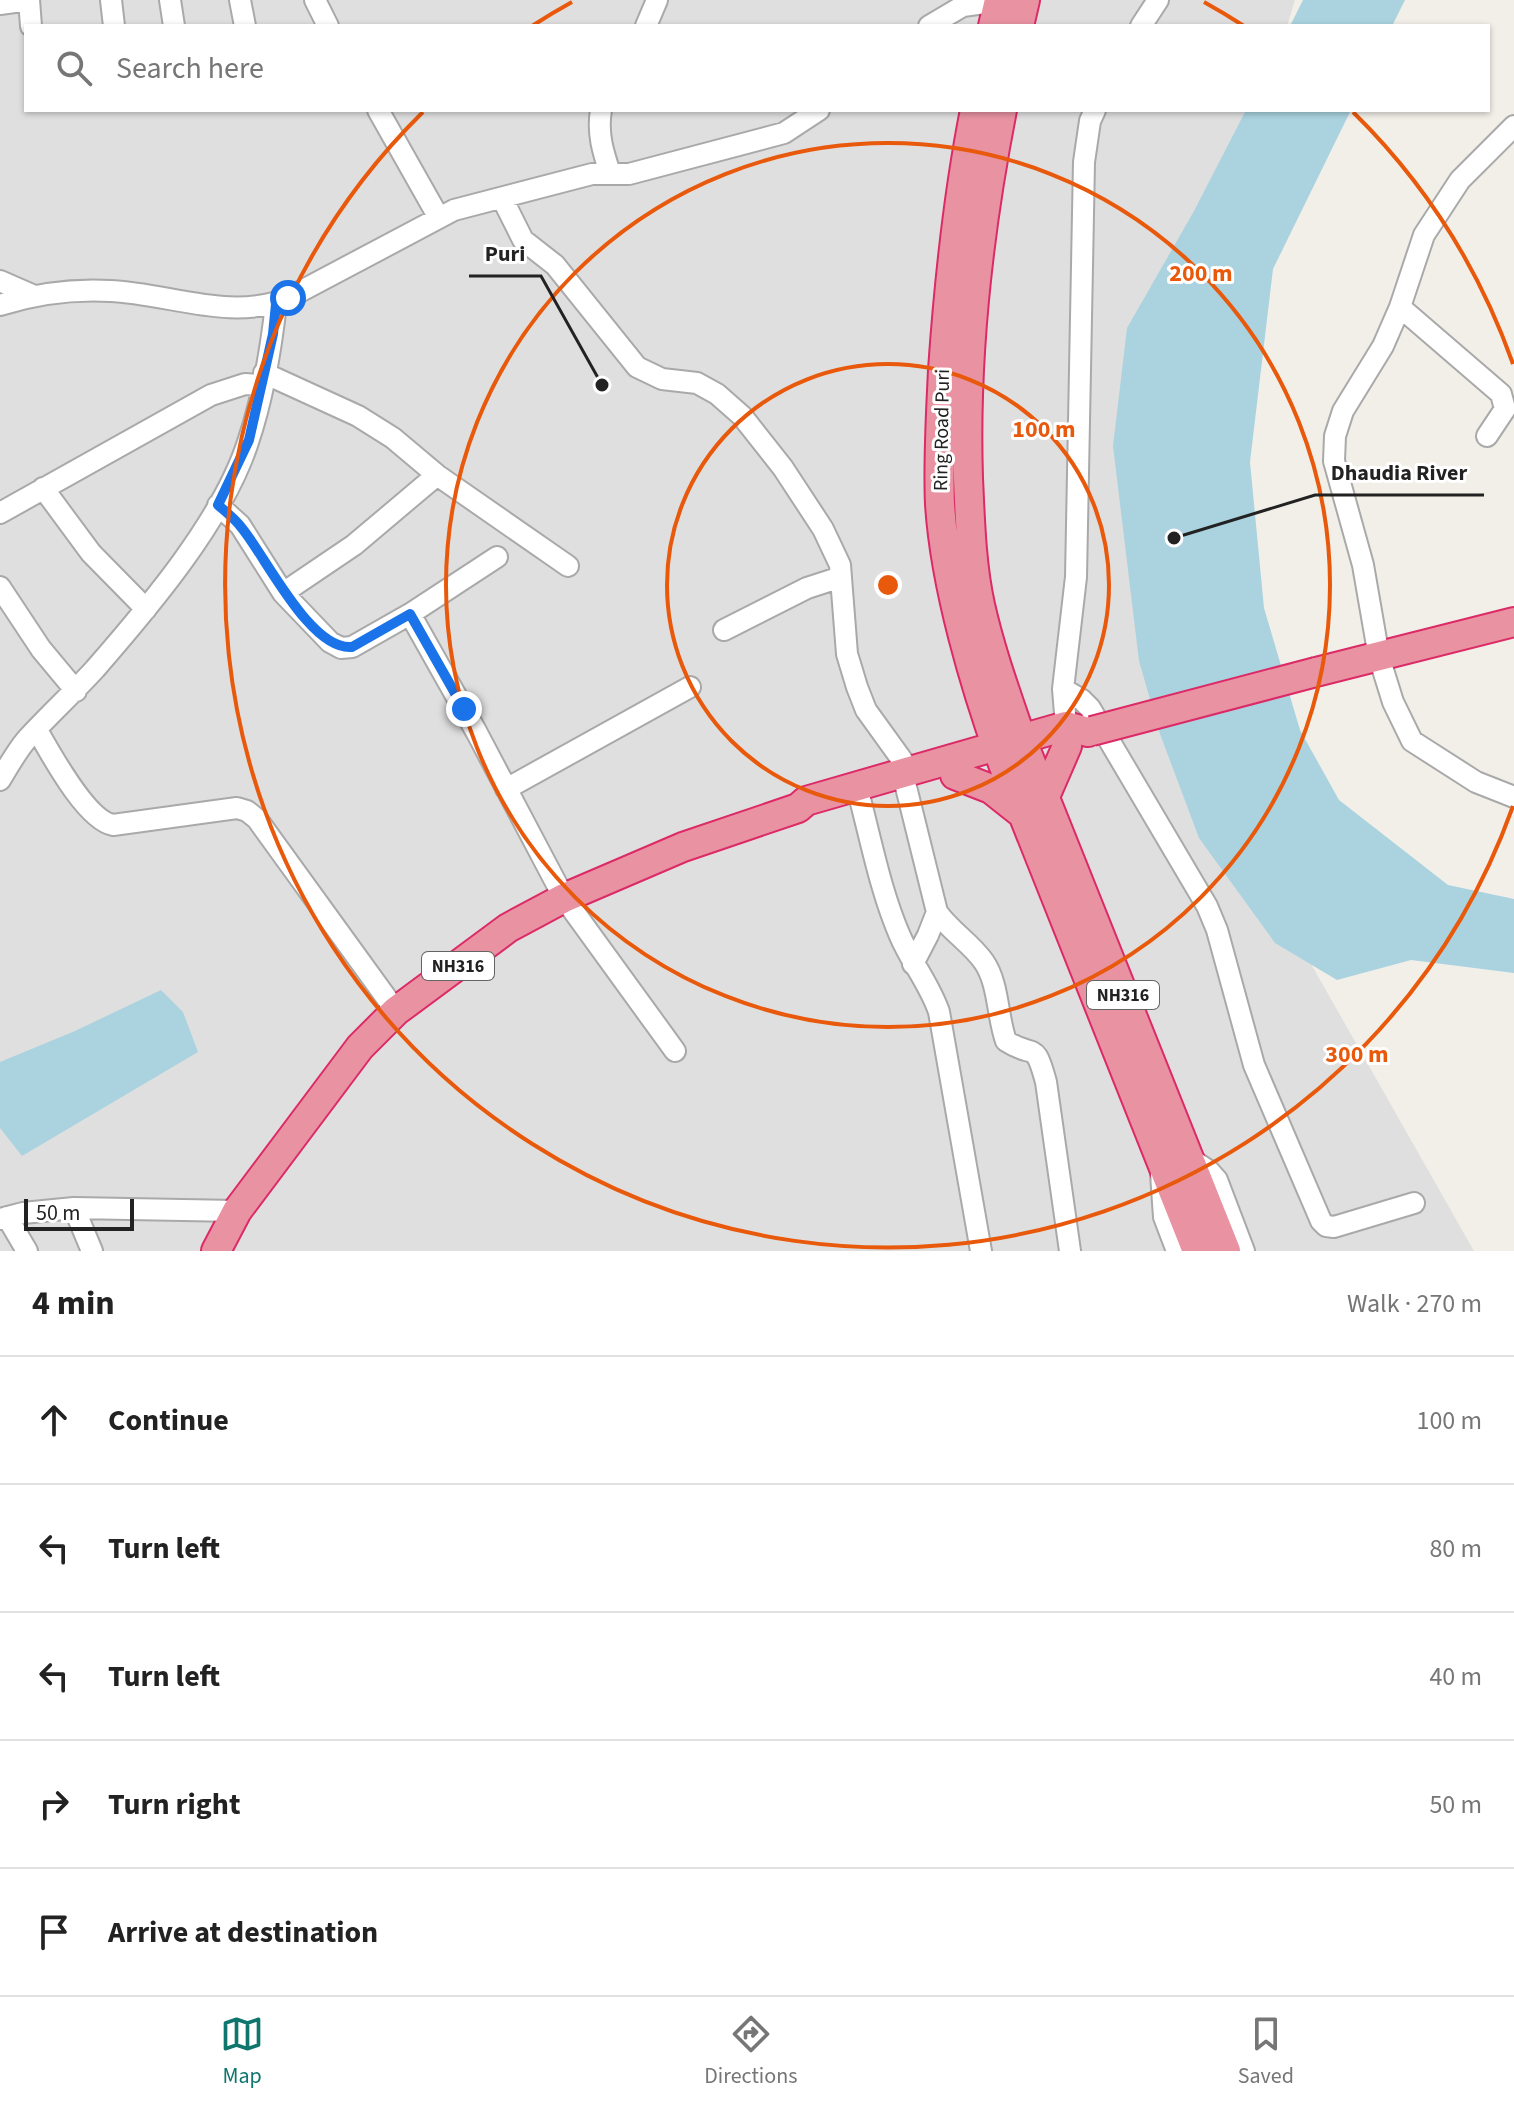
<!DOCTYPE html>
<html lang="en">
<head>
<meta charset="utf-8">
<style>
  :root { --surface:#fff; --page:#f6f6f6; --text:#222; --muted:#767676; --line:#e0e0e0; --accent:#0f766e }
  body { margin:0; font-family:"Source Sans 3",sans-serif; background:var(--page); color:var(--text) }
  .scale { position:absolute; left:24px; bottom:20px; width:110px; box-sizing:border-box; padding-left:8px; border:4px solid #222; border-top:0; font-size:22px; line-height:28px; white-space:nowrap; color:#222; -webkit-text-stroke:6px #fff; paint-order:stroke }
  .stop { position:absolute; width:24px; height:24px; margin:-18px; border:6px solid #1a73e8; border-radius:50%; background:#fff }
  .stop.end { background:#1a73e8; border-color:#fff; box-shadow:0 2px 8px #0008 }
  .list { margin:0; padding:0; list-style:none }
  h2 { display:flex; justify-content:space-between; align-items:center; height:104px; margin:0; padding:0 32px; font-size:34px }
  h2 small { font-size:26px; font-weight:400; color:var(--muted) }
  .list li { display:grid; grid-template-columns:52px 1fr auto; gap:24px; align-items:center; box-sizing:border-box; height:128px; padding:0 32px; border-top:2px solid var(--line) }
  .list b { display:block; font-size:30px; white-space:nowrap }
  .list em { font-size:26px; font-style:normal; color:var(--muted) }
  .icon { flex:none; width:44px; height:44px; fill:none; stroke:currentColor; stroke-width:2; stroke-linecap:round; stroke-linejoin:round }
  .map { position:relative; flex:none; width:1514px; height:1251px; overflow:hidden }
  .search { position:absolute; background:var(--surface); box-shadow:0 2px 6px #0004; left:24px; right:24px; top:24px; height:88px; display:flex; align-items:center; gap:20px; box-sizing:border-box; padding:0 28px; border-radius:0px; color:var(--muted); font-size:30px }
  .sheet { height:744px; background:var(--surface) }
  nav { display:flex; justify-content:space-around; align-items:center; box-sizing:border-box; height:112px; border-top:2px solid var(--line); background:var(--surface); font-size:22px; color:var(--muted) }
  nav a { display:grid; justify-items:center; gap:4px }
  nav .on { color:var(--accent) }
  .map>svg:first-child { display:block }
  .residential { fill:#e0dfdf }
  .water { fill:#aad3df }
  .lines { fill:none; stroke-linecap:round; stroke-linejoin:round }
  .minor-casing { stroke:#a9a9a9; stroke-width:24 }
  .highway-casing { stroke:#dc2a67; stroke-width:32 }
  .minor { stroke:#fff; stroke-width:20 }
  .highway { stroke:#e892a2; stroke-width:28 }
  .highway-bridge-casing { stroke:#dc2a67; stroke-width:32; stroke-linecap:butt }
  .highway-bridge { stroke:#e892a2; stroke-width:28 }
  .route { stroke:#1a73e8; stroke-width:10 }
  .ring { fill:none; stroke:#e8590c; stroke-width:4 }
  .labels { text-anchor:middle; dominant-baseline:central; stroke-width:6; stroke-linejoin:round; paint-order:stroke }
  .shield { fill:#fff; stroke:#646464; stroke-width:2 }
  .shield-label { font-size:18px; font-weight:bold; fill:#222 }
  .street-label { font-size:20px; fill:#222; stroke:#fff }
  .centre { fill:#e8590c; stroke:#fff; stroke-width:4 }
  .ring-label { font-size:24px; text-anchor:middle; font-weight:bold; fill:#e8590c; stroke:#fff; stroke-width:6; stroke-linejoin:round; paint-order:stroke }
  .leader { fill:none; stroke:#222; stroke-width:3 }
  .callout-dot { fill:#222; stroke:#fff; stroke-width:3 }
  .callout-label { font-size:22px; text-anchor:middle; font-weight:bold; fill:#222; stroke:#fff; stroke-width:6; stroke-linejoin:round; paint-order:stroke }
</style>
</head>
<body>
<div class="map">
<svg width="1514" height="1251" viewBox="0 0 1514 1251">
  <rect width="100%" height="100%" fill="#f2efe9"/>
  <path class="residential" d="M0,0H1295L1287,26H26V110H1267L1139,661L1474,1251H0Z"/>
  <path class="water" d="M1303,0H1405L1392,26H1290Z
    M1246,110H1351L1273,269L1250,462L1264,608L1300,730L1339,800L1448,885L1514,899V973L1411,960L1337,980L1275,943L1199,838L1160,734L1139,661L1113,446L1127,328L1194,211Z
    M161,990L183,1012L198,1052L22,1156L0,1128V1062L75,1031Z"/>
  <g class="lines">
    <g class="minor-casing">
      <path id="minor" d="M29,0L31,26
        M111,0L114,26
        M170,0L174,26
        M240,0L245,26
        M315,0L328,26
        M0,4L29,0
        M646,26L657,0
        M929,26L963,6L999,1
        M1141,26L1158,0
        M378,110L439,218
        M601,110C597,133 603,152 610,173
        M1514,126L1460,180L1424,235L1400,307L1383,346L1343,411L1335,436L1334,461L1363,565L1379,657L1393,702L1412,741L1476,782L1514,797
        M502,198L523,240L555,265L637,367L662,379L697,383L717,394L742,416L783,468L823,529L840,565L847,654L857,687L866,710L910,771
        M0,281L32,295
        M0,305C35,294 74,289 110,291C168,293 231,322 288,298L454,210L592,174H629L784,133L819,110
        M1400,307L1501,394L1505,409L1487,436
        M264,373L358,416L393,438L437,475L568,566
        M43,488L91,553L146,609
        M218,505L240,525L283,593L330,642L341,648L352,647L410,614L497,557
        M0,513L211,395L245,384L262,385
        M0,587L41,649L76,691
        M283,593L354,545L437,475
        M410,614L477,733L564,898L675,1051
        M724,630L807,588L841,577
        M1063,689L1082,700L1090,708L1207,906L1217,930L1254,1065L1321,1221L1326,1226L1334,1227L1414,1203
        M1066,726L1063,689L1076,577L1084,162L1090,121L1095,110
        M37,730C51,754 86,820 113,825L237,808L247,811L257,819L396,1011
        M0,780C8,767 16,752 27,739C49,715 73,693 95,669C149,607 223,520 248,442C263,398 271,349 276,304
        M906,787L937,912C950,931 971,943 984,962C999,984 997,1016 1006,1041C1035,1060 1034,1038 1046,1082L1070,1251
        M506,789L690,687
        M860,799C872,845 881,892 900,936C911,962 930,985 939,1012L981,1251
        M913,964L928,935L937,912
        M1188,1157L1209,1171L1217,1180L1244,1251
        M1161,1174L1164,1217L1177,1251
        M74,1208L92,1251
        M7,1217L27,1251
        M0,1219L23,1213L74,1208L237,1211"/>
    </g>
    <g class="highway-casing">
      <path id="highway" d="M993,26L999,0
        M1019,26L1025,0
        M975,110C958,196 949,283 943,370C941,414 938,460 940,504C945,585 975,687 1003,764L1197,1251
        M1002,110C978,232 964,354 968,478C970,520 971,564 980,605C990,650 1006,694 1021,738L1226,1251
        M1316,672L1514,622
        M955,775L991,789L1020,812
        M1044,799L1067,746
        M216,1251L237,1211L360,1047L396,1011L508,928L564,898L683,847L798,808L806,801L1066,726L1088,732"/>
    </g>
    <use href="#minor" class="minor"/>
    <use href="#highway" class="highway"/>
    <g class="highway-bridge-casing">
      <path id="highway-bridge" d="M1092,731L1316,672"/>
    </g>
    <use href="#highway-bridge" class="highway-bridge"/>
  </g>
  <g class="lines">
    <path class="route" d="M288,298L276,304L273,334L249,440L218,505C226,512 235,519 241,527C265,555 310,651 352,647L410,614L464,709"/>
  </g>
  <g class="ring">
    <circle cx="888" cy="585" r="221"/>
    <circle cx="888" cy="585" r="442"/>
    <path d="M1513 806A663 663 0 1 1 423 112M532 26A663 663 0 0 1 572 2M1204 2A663 663 0 0 1 1244 26M1353 112A663 663 0 0 1 1513 364"/>
  </g>
  <g class="labels">
    <g class="shield">
      <rect x="422" y="952" width="72" height="28" rx="6"/>
      <rect x="1087" y="981" width="72" height="28" rx="6"/>
    </g>
    <g class="shield-label">
      <text x="458" y="966">NH316</text>
      <text x="1123" y="995">NH316</text>
    </g>
    <g class="street-label">
      <text transform="translate(942 430) rotate(-89)">Ring Road Puri</text>
    </g>
  </g>
  <circle cx="888" cy="585" r="12" class="centre"/>
  <g class="ring-label">
    <text x="1201" y="281">200 m</text>
    <text x="1044" y="437">100 m</text>
    <text x="1357" y="1062">300 m</text>
  </g>
  <path class="leader" d="M602 385L541 276H469M1174 538L1315 495H1484"/>
  <g class="callout-dot">
    <circle cx="602" cy="385" r="8"/>
    <circle cx="1174" cy="538" r="8"/>
  </g>
  <g class="callout-label">
    <text x="505" y="261">Puri</text>
    <text x="1399" y="480">Dhaudia River</text>
  </g>
</svg>
<div class="scale">50 m</div>
<div class="stop" style="left:288px;top:298px"></div>
<div class="stop end" style="left:464px;top:709px"></div>
<div class="search"><svg class="icon" aria-label="search" viewBox="0 0 24 24"><circle cx="10" cy="10" r="6"/><path d="M15 15l6 6"/></svg>Search here</div>
</div>
<section class="sheet">
<h2>4 min<small>Walk · 270 m</small></h2>
<ul class="list">
<li><svg class="icon" aria-label="ahead" viewBox="0 0 24 24"><path d="M12 20V5M6 11l6-6 6 6"/></svg><div><b>Continue</b></div><em>100 m</em></li>
<li><svg class="icon" aria-label="left" viewBox="0 0 24 24"><path d="M17 20v-9H6M10 6l-5 5 5 5"/></svg><div><b>Turn left</b></div><em>80 m</em></li>
<li><svg class="icon" aria-label="left" viewBox="0 0 24 24"><path d="M17 20v-9H6M10 6l-5 5 5 5"/></svg><div><b>Turn left</b></div><em>40 m</em></li>
<li><svg class="icon" aria-label="right" viewBox="0 0 24 24"><path d="M7 20v-9h11M14 6l5 5-5 5"/></svg><div><b>Turn right</b></div><em>50 m</em></li>
<li><svg class="icon" aria-label="arrive" viewBox="0 0 24 24"><path d="M6 21V4h12l-3 4 3 4H6"/></svg><div><b>Arrive at destination</b></div></li>
</ul>
</section>
<nav>
<a class="on"><svg class="icon" aria-label="map" viewBox="0 0 24 24"><path d="M3 6l6-2 6 2 6-2v14l-6 2-6-2-6 2zM9 4v14M15 6v14"/></svg>Map</a>
<a><svg class="icon" aria-label="directions" viewBox="0 0 24 24"><path d="M12 3l9 9-9 9-9-9zM9 14v-3h6M13 9l2 2-2 2"/></svg>Directions</a>
<a><svg class="icon" aria-label="saved" viewBox="0 0 24 24"><path d="M7 4h10v16l-5-4-5 4z"/></svg>Saved</a>
</nav>
</body>
</html>
